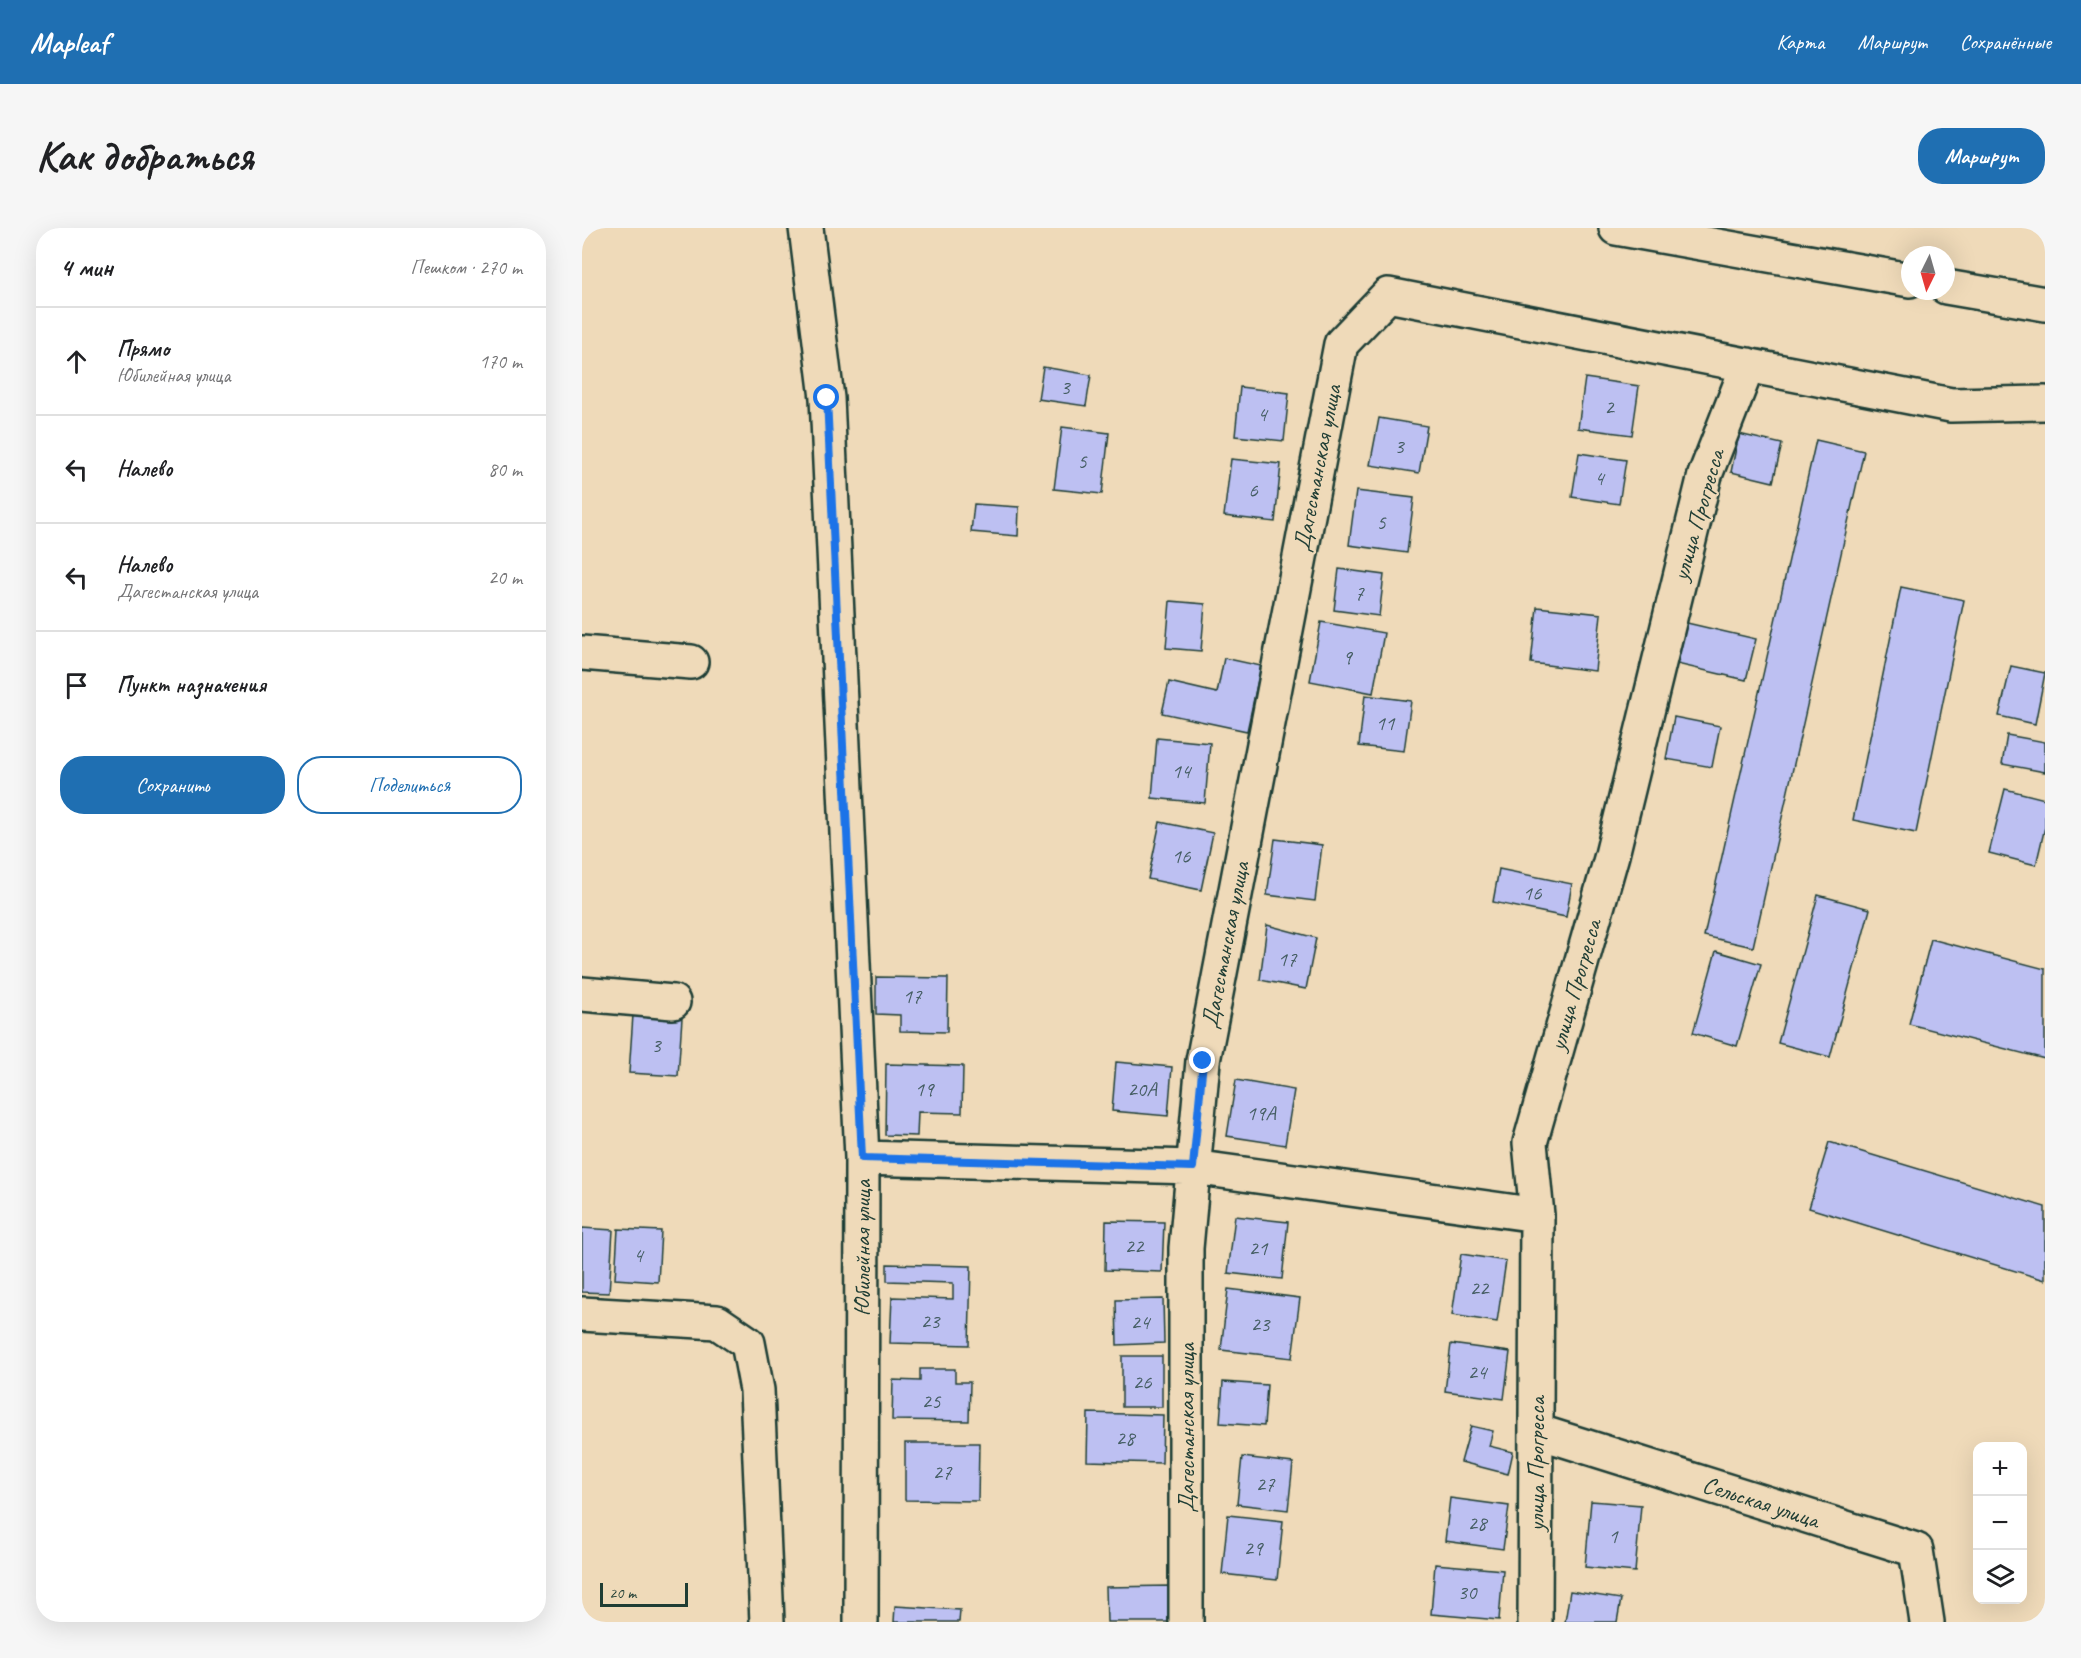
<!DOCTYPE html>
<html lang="ru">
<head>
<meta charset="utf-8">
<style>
  :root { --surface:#fff; --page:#f6f6f6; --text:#202124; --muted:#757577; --line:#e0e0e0; --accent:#1f6fb2 }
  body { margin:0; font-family:Caveat,sans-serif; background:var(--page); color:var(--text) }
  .controls { position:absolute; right:18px; bottom:18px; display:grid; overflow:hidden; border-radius:12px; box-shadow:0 6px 24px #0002 }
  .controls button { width:54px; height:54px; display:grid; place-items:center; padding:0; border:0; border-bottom:2px solid var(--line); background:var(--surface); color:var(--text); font:30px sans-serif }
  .compass { position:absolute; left:1319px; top:18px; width:54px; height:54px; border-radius:50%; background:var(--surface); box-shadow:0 6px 24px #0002; rotate:185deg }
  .scale { position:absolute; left:18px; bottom:15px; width:88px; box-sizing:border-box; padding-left:6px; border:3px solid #1f3d34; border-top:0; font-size:16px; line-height:21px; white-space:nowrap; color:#1f3d34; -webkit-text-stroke:4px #efdab9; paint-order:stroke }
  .stop { position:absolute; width:18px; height:18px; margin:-14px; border:4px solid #1a73e8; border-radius:50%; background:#fff }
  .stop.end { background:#1a73e8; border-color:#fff; box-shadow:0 2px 6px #0008 }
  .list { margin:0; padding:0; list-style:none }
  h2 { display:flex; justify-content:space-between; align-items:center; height:78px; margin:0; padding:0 24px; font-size:26px }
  h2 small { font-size:20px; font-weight:400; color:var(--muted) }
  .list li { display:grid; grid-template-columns:39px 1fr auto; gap:18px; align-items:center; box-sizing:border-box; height:108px; padding:0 24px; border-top:2px solid var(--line) }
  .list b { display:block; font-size:22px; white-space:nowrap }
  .list p { margin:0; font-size:20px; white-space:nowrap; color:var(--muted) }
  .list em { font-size:20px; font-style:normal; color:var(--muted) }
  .actions { display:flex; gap:12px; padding:18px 24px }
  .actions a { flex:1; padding:14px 0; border:2px solid var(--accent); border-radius:24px; text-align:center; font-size:21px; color:var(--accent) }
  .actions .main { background:var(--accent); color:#fff }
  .icon { flex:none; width:33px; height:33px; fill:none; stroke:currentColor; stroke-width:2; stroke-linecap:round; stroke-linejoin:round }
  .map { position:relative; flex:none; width:1463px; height:1394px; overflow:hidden; border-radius:24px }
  header { display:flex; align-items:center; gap:36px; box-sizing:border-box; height:84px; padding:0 30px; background:var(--accent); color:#fff }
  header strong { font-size:28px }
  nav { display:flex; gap:33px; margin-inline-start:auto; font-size:21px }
  .intro { display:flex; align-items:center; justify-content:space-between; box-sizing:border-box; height:144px; padding:0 36px }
  h1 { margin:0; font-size:42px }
  .button { padding:15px 27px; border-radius:24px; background:var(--accent); color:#fff; font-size:21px; font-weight:700 }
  main { display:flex; gap:36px; padding:0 36px }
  aside { flex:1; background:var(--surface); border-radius:24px; box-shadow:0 6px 24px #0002 }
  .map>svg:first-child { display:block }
  .building { fill:#bdc0f2; stroke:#1f3d34; stroke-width:1.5 }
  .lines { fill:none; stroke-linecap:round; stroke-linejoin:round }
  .minor-casing { stroke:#1f3d34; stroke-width:38 }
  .minor { stroke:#efdab9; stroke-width:33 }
  .route { stroke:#1a73e8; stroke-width:8 }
  .labels { text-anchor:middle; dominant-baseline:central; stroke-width:4.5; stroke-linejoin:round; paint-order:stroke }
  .number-label { font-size:21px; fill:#465e64 }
  .street-label { font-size:24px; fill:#1f3d34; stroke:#efdab9 }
</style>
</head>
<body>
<header>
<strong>Mapleaf</strong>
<nav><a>Карта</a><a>Маршрут</a><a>Сохранённые</a></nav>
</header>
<div class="intro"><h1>Как добраться</h1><a class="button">Маршрут</a></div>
<main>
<aside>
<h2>4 мин<small>Пешком · 270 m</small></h2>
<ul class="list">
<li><svg class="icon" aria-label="ahead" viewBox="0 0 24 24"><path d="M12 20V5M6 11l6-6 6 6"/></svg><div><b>Прямо</b><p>Юбилейная улица</p></div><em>170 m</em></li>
<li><svg class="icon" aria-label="left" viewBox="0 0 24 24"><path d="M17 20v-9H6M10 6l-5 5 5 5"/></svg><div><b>Налево</b></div><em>80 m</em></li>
<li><svg class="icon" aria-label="left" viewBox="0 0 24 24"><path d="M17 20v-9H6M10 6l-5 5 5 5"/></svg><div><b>Налево</b><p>Дагестанская улица</p></div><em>20 m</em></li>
<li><svg class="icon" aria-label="arrive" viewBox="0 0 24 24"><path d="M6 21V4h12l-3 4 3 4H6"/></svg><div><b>Пункт назначения</b></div></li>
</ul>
<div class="actions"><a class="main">Сохранить</a><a>Поделиться</a></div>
</aside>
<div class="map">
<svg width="1463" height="1394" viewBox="0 0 1463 1394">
  <rect width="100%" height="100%" fill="#efdab9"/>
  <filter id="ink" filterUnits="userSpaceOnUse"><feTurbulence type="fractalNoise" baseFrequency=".0167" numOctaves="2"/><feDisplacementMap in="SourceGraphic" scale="12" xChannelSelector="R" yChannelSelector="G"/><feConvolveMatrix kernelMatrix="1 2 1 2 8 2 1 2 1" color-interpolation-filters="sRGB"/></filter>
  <g filter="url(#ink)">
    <path class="building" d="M461,139L509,147L504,178L456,171Z
      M1003,150L1057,158L1050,207L996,200Z
      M658,159L707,165L702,213L653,208Z
      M797,190L845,198L837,245L788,237Z
      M480,199L527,205L520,266L472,261Z
      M1157,206L1200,216L1191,254L1149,244Z
      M1234,212L1282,223L1171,719L1122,708Z
      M997,225L1044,232L1037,276L990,269Z
      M649,231L699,236L693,294L642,288Z
      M774,263L832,270L825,325L767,317Z
      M392,276L437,279L436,308L389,304Z
      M757,341L802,347L797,388L752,382Z
      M1319,359L1382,372L1334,605L1271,592Z
      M588,373L623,376L619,423L584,420Z
      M955,379L1019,386L1013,443L949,435Z
      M739,394L802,405L791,465L728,453Z
      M1105,395L1174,411L1164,452L1095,436Z
      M642,430L679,438L665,503L580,485L587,454L635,465Z
      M1429,438L1463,445L1453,496L1417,488Z
      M783,467L829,473L822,523L777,518Z
      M1092,489L1138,498L1130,539L1084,531Z
      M1425,507L1463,514V544L1420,536Z
      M575,510L628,515L623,575L570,570Z
      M1423,561L1463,571V599L1454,637L1407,625Z
      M578,594L631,605L619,662L566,651Z
      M693,611L740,617L733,673L685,667Z
      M917,641L990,656L984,689L911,674Z
      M1236,667L1288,681L1248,829L1196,815Z
      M685,697L734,710L724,761L678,752Z
      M1349,711L1463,741V831L1327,796Z
      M1134,723L1179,736L1155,818L1111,805Z
      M294,749L366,750L365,804L318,803V787L294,786Z
      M51,787L100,790L96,848L47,845Z
      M534,834L590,839L586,888L530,883Z
      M304,836L381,838L380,885L336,884L335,908L303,907Z
      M654,852L712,862L703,917L645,908Z
      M1247,914L1463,979V1052L1227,980Z
      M653,988L706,994L700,1051L646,1045Z
      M524,993L582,994L580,1044L523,1042Z
      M0,1000L31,1002L27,1065L0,1064Z
      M36,1001L79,1003L76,1054L33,1051Z
      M879,1026L924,1033L915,1094L870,1087Z
      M305,1036L389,1038L387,1117L308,1115L310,1069L371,1071V1055L305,1053Z
      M646,1061L718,1070L710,1130L639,1122Z
      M581,1071L582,1115L535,1117L534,1072Z
      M869,1116L928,1124L922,1171L863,1163Z
      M540,1128H580V1179H540Z
      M338,1141H373V1154H388L387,1193L310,1192L311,1152L338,1153Z
      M641,1154L685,1157L682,1198L638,1195Z
      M506,1185L581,1187L580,1235L505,1233Z
      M889,1198L911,1203L907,1218L931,1224L926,1246L879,1234Z
      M323,1215H397L396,1273L323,1272Z
      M660,1229L711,1235L706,1282L655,1276Z
      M868,1270L927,1278L921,1321L863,1313Z
      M1009,1273L1059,1277L1053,1344L1003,1339Z
      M646,1287L701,1293L695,1352L640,1346Z
      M853,1336L921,1342L917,1392L849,1386Z
      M588,1358V1394H525L524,1359Z
      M988,1363L1039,1371L1035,1394H983Z
      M313,1378L378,1382L377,1394H312Z"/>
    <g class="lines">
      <g class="minor-casing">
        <path id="minor" d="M224,0L245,170L280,930L279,1394
          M1034,0L1328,52
          M1364,59L1463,76
          M0,425L109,434
          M0,766L91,774
          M280,930L611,939L955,987
          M0,1086L135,1094L166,1115L175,1162L185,1394
          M954,1203L1334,1322L1345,1394
          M604,1394V1020L621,833L759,116L806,67L1369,177L1463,175
          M953,1394L955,987L948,915L1030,627L1123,247L1166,137"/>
      </g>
      <use href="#minor" class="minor"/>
    </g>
  </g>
  <g class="lines" filter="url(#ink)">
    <path class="route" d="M245,170L280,930L611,939L621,833"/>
  </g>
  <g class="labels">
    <g class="number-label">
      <text x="483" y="159">3</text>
      <text x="1027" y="179">2</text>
      <text x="680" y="186">4</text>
      <text x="817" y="218">3</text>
      <text x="500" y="233">5</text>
      <text x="1017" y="250">4</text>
      <text x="671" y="262">6</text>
      <text x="799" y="294">5</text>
      <text x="777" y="365">7</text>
      <text x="765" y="429">9</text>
      <text x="803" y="495">11</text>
      <text x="599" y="543">14</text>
      <text x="599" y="628">16</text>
      <text x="950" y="665">16</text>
      <text x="705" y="731">17</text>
      <text x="330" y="768">17</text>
      <text x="74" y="817">3</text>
      <text x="342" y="861">19</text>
      <text x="560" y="861">20А</text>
      <text x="679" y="885">19А</text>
      <text x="552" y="1018">22</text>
      <text x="676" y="1020">21</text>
      <text x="56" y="1027">4</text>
      <text x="897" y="1060">22</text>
      <text x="348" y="1093">23</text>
      <text x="558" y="1094">24</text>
      <text x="678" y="1096">23</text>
      <text x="895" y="1144">24</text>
      <text x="560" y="1154">26</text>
      <text x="349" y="1173">25</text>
      <text x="543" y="1210">28</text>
      <text x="360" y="1244">27</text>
      <text x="683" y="1256">27</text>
      <text x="895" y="1295">28</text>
      <text x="1031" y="1308">1</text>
      <text x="671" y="1320">29</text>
      <text x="885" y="1364">30</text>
    </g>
    <g class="street-label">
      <text transform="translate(735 240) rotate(-79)">Дагестанская улица</text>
      <text transform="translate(1116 287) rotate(-74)">улица Прогресса</text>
      <text transform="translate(643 717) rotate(-79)">Дагестанская улица</text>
      <text transform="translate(993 757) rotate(-74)">улица Прогресса</text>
      <text transform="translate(280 1020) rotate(-90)">Юбилейная улица</text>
      <text transform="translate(604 1200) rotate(-90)">Дагестанская улица</text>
      <text transform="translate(954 1236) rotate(-90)">улица Прогресса</text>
      <text transform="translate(1179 1274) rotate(18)">Сельская улица</text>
    </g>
  </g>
</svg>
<div class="controls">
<button>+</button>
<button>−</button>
<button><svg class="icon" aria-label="layers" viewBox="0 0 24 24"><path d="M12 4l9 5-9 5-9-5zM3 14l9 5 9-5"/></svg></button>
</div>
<svg class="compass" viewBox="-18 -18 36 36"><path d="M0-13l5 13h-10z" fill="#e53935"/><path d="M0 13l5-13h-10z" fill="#757577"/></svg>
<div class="scale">20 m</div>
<div class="stop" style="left:245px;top:170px"></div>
<div class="stop end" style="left:621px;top:833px"></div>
</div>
</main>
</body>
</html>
